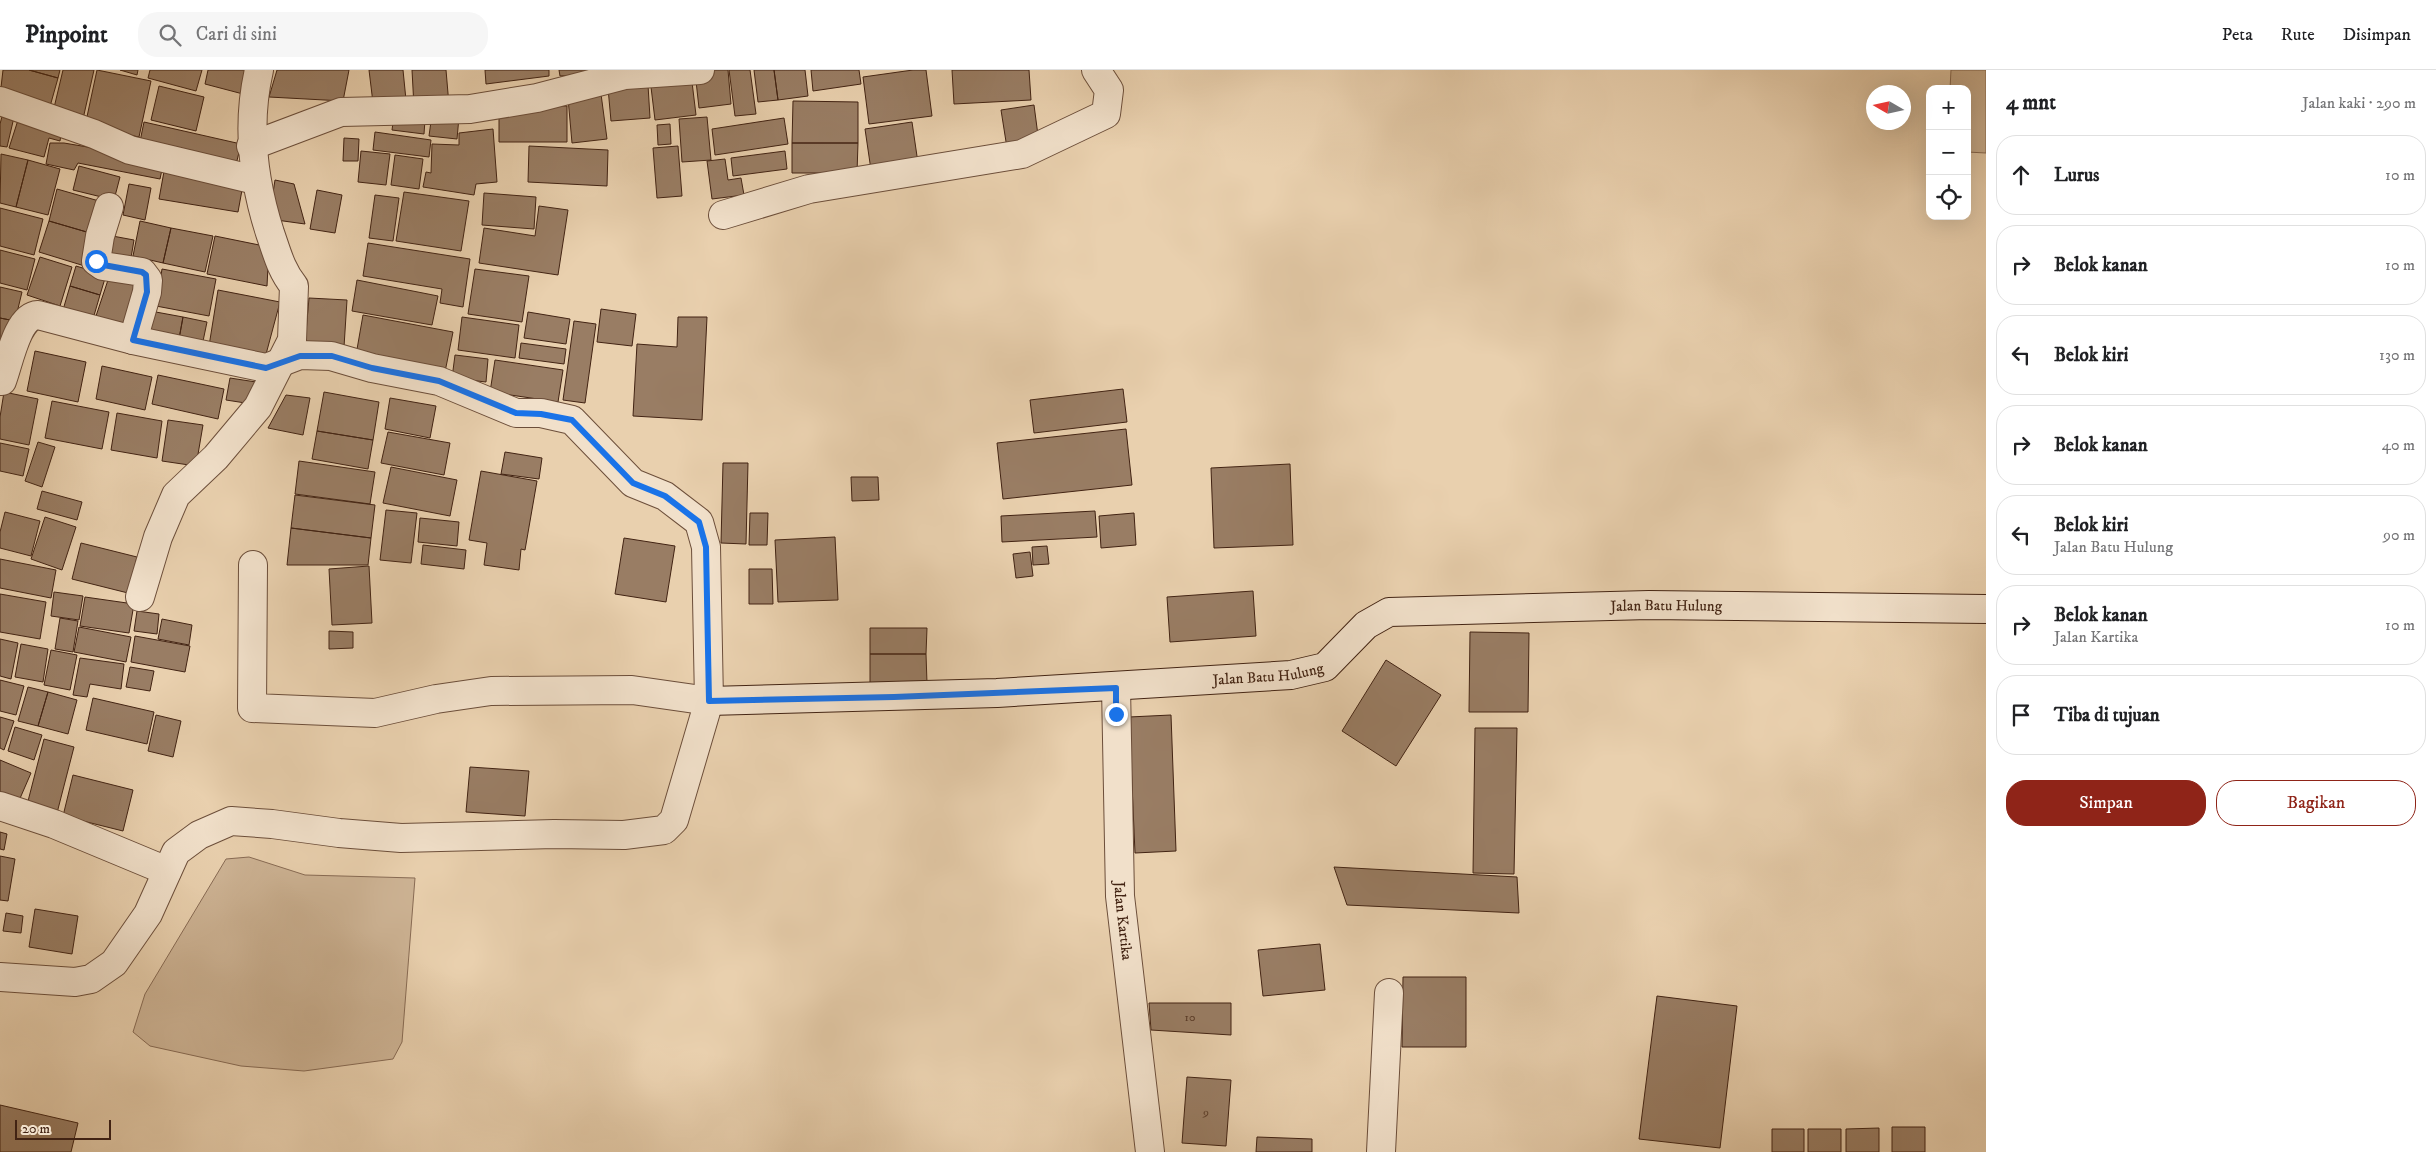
<!DOCTYPE html>
<html lang="id">
<head>
<meta charset="utf-8">
<style>
  :root { --surface:#fff; --page:#f6f6f6; --text:#202124; --muted:#757577; --line:#e0e0e0; --accent:#8f2418 }
  body { margin:0; font-family:"IM FELL DW Pica",serif; background:var(--page); color:var(--text) }
  .controls { position:absolute; right:15px; top:15px; display:grid; overflow:hidden; border-radius:10px; box-shadow:0 5px 20px #0002 }
  .controls button { width:45px; height:45px; display:grid; place-items:center; padding:0; border:0; border-bottom:1px solid var(--line); background:var(--surface); color:var(--text); font:25px sans-serif }
  .compass { position:absolute; left:1866px; top:15px; width:45px; height:45px; border-radius:50%; background:var(--surface); box-shadow:0 5px 20px #0002; rotate:279deg }
  .scale { position:absolute; left:15px; bottom:12px; width:96px; box-sizing:border-box; padding-left:5px; border:2px solid #422313; border-top:0; font-size:14px; line-height:18px; white-space:nowrap; color:#422313; -webkit-text-stroke:4px #f1e0ca; paint-order:stroke }
  .stop { position:absolute; width:15px; height:15px; margin:-11px; border:4px solid #1a73e8; border-radius:50%; background:#fff }
  .stop.end { background:#1a73e8; border-color:#fff; box-shadow:0 1px 5px #0008 }
  .list { margin:0; padding:0; list-style:none }
  h2 { display:flex; justify-content:space-between; align-items:center; height:65px; margin:0; padding:0 20px; font-size:21px }
  h2 small { font-size:16px; font-weight:400; color:var(--muted) }
  .list li { display:grid; grid-template-columns:32px 1fr auto; gap:15px; align-items:center; box-sizing:border-box; height:80px; margin:0 10px 10px; padding:0 10px; border:1px solid var(--line); border-radius:20px }
  .list b { display:block; font-size:19px; white-space:nowrap }
  .list p { margin:0; font-size:16px; white-space:nowrap; color:var(--muted) }
  .list em { font-size:16px; font-style:normal; color:var(--muted) }
  .actions { display:flex; gap:10px; padding:15px 20px }
  .actions a { flex:1; padding:11px 0; border:1px solid var(--accent); border-radius:20px; text-align:center; font-size:18px; color:var(--accent) }
  .actions .main { background:var(--accent); color:#fff }
  .icon { flex:none; width:28px; height:28px; fill:none; stroke:currentColor; stroke-width:2; stroke-linecap:round; stroke-linejoin:round }
  .map { position:relative; flex:none; width:1986px; height:1082px; overflow:hidden }
  header { display:flex; align-items:center; gap:30px; box-sizing:border-box; height:70px; padding:0 25px; background:var(--surface); border-bottom:1px solid var(--line) }
  header strong { font-size:24px }
  nav { display:flex; gap:28px; margin-inline-start:auto; font-size:18px }
  .search { width:350px; height:45px; background:var(--page); display:flex; align-items:center; gap:12px; box-sizing:border-box; padding:0 18px; border-radius:20px; color:var(--muted); font-size:19px }
  main { display:flex }
  aside { flex:1; background:var(--surface) }
  .map>svg:first-child { display:block }
  .green { fill:#cdb394; stroke:#886b54 }
  .building { fill:#997d64; stroke:#422313 }
  .lines { fill:none; stroke-linecap:round; stroke-linejoin:round }
  .street-casing { stroke:#6c4e3a; stroke-width:30 }
  .secondary-casing { stroke:#422313; stroke-width:30 }
  .street { stroke:#f1e0ca; stroke-width:28 }
  .secondary { stroke:#f1e0ca; stroke-width:28 }
  .route { stroke:#1a73e8; stroke-width:6 }
  .labels { text-anchor:middle; dominant-baseline:central; stroke-width:5; stroke-linejoin:round; paint-order:stroke }
  .number-label { font-size:12px; fill:#583a27 }
  .street-label { font-size:15px; fill:#422313; stroke:#f1e0ca }
</style>
</head>
<body>
<header>
<strong>Pinpoint</strong>
<div class="search"><svg class="icon" aria-label="search" viewBox="0 0 24 24"><circle cx="10" cy="10" r="6"/><path d="M15 15l6 6"/></svg>Cari di sini</div>
<nav><a>Peta</a><a>Rute</a><a>Disimpan</a></nav>
</header>
<main>
<div class="map">
<svg width="1986" height="1082" viewBox="0 0 1986 1082">
  <rect width="100%" height="100%" fill="#e9d0ae"/>
  <filter id="stains"><feTurbulence type="fractalNoise" baseFrequency=".004" numOctaves="4"/><feColorMatrix values="0 0 0 0 .2 0 0 0 0 .09 0 0 0 0 .02 0 0 0 .5 -.17"/></filter>
  <radialGradient id="worn" r=".72"><stop offset=".6" stop-color="#630" stop-opacity="0"/><stop offset="1" stop-color="#630" stop-opacity=".3"/></radialGradient>
  <path class="green" d="M1951,0H1986V83L1967,82V19H1950Z
    M249,787L305,805L415,808L402,972L393,989L304,1001L241,996L150,976L133,962L145,924L226,789Z"/>
  <path class="building" d="M3,0H29L58,8L49,40L0,26Z
    M29,0H60L58,8Z
    M63,0H94L83,49L53,42Z
    M97,0L151,11L139,67L85,56Z
    M120,0H138L137,5Z
    M150,0H202L196,21L148,8Z
    M208,0H248L243,24L205,14Z
    M277,0H349L343,31L269,27Z
    M369,0H403L406,30L373,33Z
    M412,0H446L449,35L414,37Z
    M485,0H549V6L486,14Z
    M559,0H597V4L560,6Z
    M710,0H728L731,34L699,38L695,2Z
    M729,0H750L756,44L735,46Z
    M754,0H774L778,30L758,32Z
    M774,0H805L808,26L778,30Z
    M811,0H859L861,14L813,21Z
    M913,0H926L932,46L869,54L863,7Z
    M952,0H1029L1031,30L954,34Z
    M692,12L696,45L655,50L651,17Z
    M648,15L650,48L611,51L608,18Z
    M159,16L204,27L196,61L151,50Z
    M601,24L607,69L572,73L568,28Z
    M793,31L858,32V73H792Z
    M499,35L567,36V72H499Z
    M1034,35L1039,73L1007,78L1001,40Z
    M4,39L15,43L7,77L0,76V54Z
    M432,44L459,47L457,69L429,66Z
    M394,45L425,50L424,64L392,60Z
    M19,47L62,58L60,71L49,68L44,87L9,78Z
    M707,47L711,90L682,92L679,49Z
    M784,48L788,74L715,85L712,59Z
    M144,52L241,74L234,103L138,81Z
    M912,52L918,93L871,100L865,59Z
    M670,54L671,74L658,75L657,55Z
    M493,59L497,112L476,114L474,125L423,117L426,102L431,103L432,74L459,75V63Z
    M375,62L431,70L429,87L373,80Z
    M344,68L359,69L358,91H343Z
    M50,73H64L164,90L160,109L78,93L74,100L46,94Z
    M792,73H858L857,103H792Z
    M529,76L608,80L607,116L528,112Z
    M678,76L682,126L657,128L653,78Z
    M361,81L390,84L386,115L358,112Z
    M785,81L787,99L733,106L731,88Z
    M1,84L28,90L16,137L0,133Z
    M395,85L423,89L419,119L391,115Z
    M725,89L728,110L741,108L744,125L712,129L707,91Z
    M28,90L60,99L48,145L16,137Z
    M79,96L120,107L114,130L73,120Z
    M165,96L244,109L238,142L159,129Z
    M275,110L294,114L305,154L269,149Z
    M129,114L151,118L145,150L123,145Z
    M57,119L106,133L97,165L49,151Z
    M317,120L342,125L335,163L310,159Z
    M404,122L469,131L461,181L396,171Z
    M484,123L536,127L534,159L482,155Z
    M375,125L399,128L393,171L369,168Z
    M539,136L568,140L558,205L479,193L484,158L535,166Z
    M0,138L43,149L34,185L0,176Z
    M49,151L97,165L88,197L39,182Z
    M140,151L171,158L163,193L133,186Z
    M171,158L213,166L205,202L163,193Z
    M107,165L134,170L130,194L102,189Z
    M215,166L269,177L267,216L207,204Z
    M368,173L470,189L463,237L440,233L442,219L363,206Z
    M0,180L35,189L27,220L0,213Z
    M40,187L72,197L60,236L27,225Z
    M76,196L106,205L100,225L70,216Z
    M112,198L146,210L130,257L96,246Z
    M162,199L216,209L209,246L156,236Z
    M475,199L529,206L522,252L468,244Z
    M357,210L438,226L432,255L352,241Z
    M70,216L100,225L93,249L63,240Z
    M0,217L22,222L15,251L0,248Z
    M218,220L280,232L265,288L209,276Z
    M309,228L347,230L344,277L305,274Z
    M601,239L636,244L632,276L597,272Z
    M145,240L183,247L179,269L142,262Z
    M528,242L570,249L566,274L524,268Z
    M363,245L453,262L445,302L356,285Z
    M183,247L207,252L202,276L179,269Z
    M462,247L519,255L515,288L458,280Z
    M678,247H707L702,350L633,346L637,274L677,277Z
    M0,248L15,251L0,293Z
    M574,251L596,254L585,333L563,330Z
    M521,273L566,279L564,294L519,288Z
    M35,281L86,292L78,332L27,321Z
    M455,285L488,289L486,312L452,308Z
    M495,290L563,300L558,332L490,322Z
    M102,296L152,307L145,340L96,329Z
    M158,305L224,319L218,349L152,334Z
    M230,308L256,312L252,334L226,330Z
    M1123,319L1127,352L1034,363L1030,330Z
    M4,322L38,329L29,375L0,369V347Z
    M324,322L379,332L373,370L317,361Z
    M286,325L310,328L303,365L268,358Z
    M390,328L436,336L430,368L385,359Z
    M52,331L109,342L102,379L45,368Z
    M117,343L162,351L157,388L111,380Z
    M168,350L203,355L196,396L162,391Z
    M1126,359L1132,415L1003,429L997,373Z
    M317,361L373,370L368,399L312,389Z
    M388,362L450,373L444,405L381,393Z
    M38,372L55,377L42,417L25,411Z
    M0,373L29,379L23,406L0,401Z
    M505,382L542,388L539,409L501,404Z
    M299,391L375,402L370,434L295,424Z
    M723,393H748L746,474L721,473Z
    M1290,394L1293,475L1214,478L1211,398Z
    M391,397L457,410L450,446L383,433Z
    M481,401L537,411L525,480L521,479L519,500L484,495L487,473L469,470Z
    M851,407H878L879,430L852,431Z
    M42,421L82,432L77,450L37,439Z
    M295,425L375,435L371,468L291,458Z
    M386,440L417,443L411,493L380,490Z
    M1095,441L1097,467L1002,472L1001,446Z
    M5,442L40,451L31,486L0,478V462Z
    M750,443H768L767,475H749Z
    M1134,443L1136,475L1101,478L1099,446Z
    M45,447L76,457L62,500L31,489Z
    M420,448L459,452L457,476L418,472Z
    M291,458L371,468L368,495H287Z
    M835,467L838,530L778,532L775,470Z
    M624,468L675,476L666,532L615,524Z
    M81,473L137,487L128,523L72,509Z
    M423,475L466,480L464,499L421,494Z
    M1047,476L1049,494L1033,495L1032,477Z
    M1030,482L1033,506L1016,508L1013,484Z
    M0,489L56,500L51,528L0,518Z
    M369,496L372,553L332,555L329,499Z
    M749,499H772L773,534H749Z
    M1253,521L1256,566L1170,572L1167,527Z
    M54,522L83,526L79,550L51,546Z
    M0,524L46,532L40,569L0,562Z
    M85,527L134,534L129,563L80,556Z
    M137,541L159,544L157,564L134,561Z
    M60,548L78,551L73,582L55,579Z
    M162,549L192,555L189,575L158,569Z
    M79,557L131,567L126,592L74,582Z
    M870,558H927L926,584H870Z
    M329,561L353,562V578L329,579Z
    M1470,562L1529,563L1528,642H1469Z
    M135,566L190,576L185,602L131,592Z
    M0,569L18,573L11,609L0,606Z
    M21,574L48,579L43,612L15,607Z
    M51,580L77,585L70,620L44,615Z
    M870,584H926L927,613H870Z
    M80,588L124,594L121,619L90,614L87,627L73,625Z
    M1386,590L1441,625L1396,696L1342,661Z
    M130,597L154,601L150,621L126,617Z
    M0,610L24,616L16,645L0,641Z
    M28,617L48,622L38,656L18,651Z
    M48,622L77,630L68,664L38,656Z
    M93,628L154,642L147,674L86,660Z
    M156,645L181,651L173,687L148,681Z
    M1171,645L1176,781L1135,783L1129,647Z
    M0,647L14,651L4,680L0,678Z
    M15,657L42,665L34,690L8,681Z
    M1475,658H1517L1514,804L1473,803Z
    M44,669L74,677L57,743L27,735Z
    M0,690L31,703L18,733L0,725Z
    M470,697L529,701L525,746L466,742Z
    M73,705L133,720L123,761L63,746Z
    M0,762L7,764L4,780L0,779Z
    M0,786L15,789L8,831L0,830Z
    M1334,797L1517,807L1519,843L1347,835Z
    M35,839L78,846L72,884L29,877Z
    M6,843L23,846L21,863L3,861Z
    M1320,874L1325,920L1263,926L1258,880Z
    M1403,907H1466V977H1402Z
    M1657,926L1737,936L1720,1078L1639,1069Z
    M1149,933H1231V965L1151,960Z
    M1187,1007L1231,1010L1226,1076L1182,1073Z
    M0,1035L78,1053L71,1082H0Z
    M1892,1057H1925V1082H1892Z
    M1879,1058V1082H1846V1059Z
    M1772,1059H1804V1082H1772Z
    M1808,1059H1841V1082H1808Z
    M1257,1067L1312,1069V1082H1256Z"/>
  <g class="lines">
    <g class="street-casing">
      <g id="street">
        <path d="M0,31L94,64L130,80L255,110"/>
        <path d="M251,76L341,42L470,39L537,28L625,5L700,0"/>
        <path d="M109,137L100,166L96,191L103,196L142,202L148,210L147,222L133,270"/>
        <path d="M723,145L809,119L1022,84L1106,44L1109,20L1096,0"/>
        <path d="M0,310L2,311C9,293 17,246 38,245L133,270L266,298L300,285L331,286L372,298L439,311L516,343H541L572,350L633,413L665,426L699,452L706,477L709,631L674,750L664,760L624,765L554,764L401,768L339,763L272,754L231,751L199,765L176,782L148,844L114,893L91,909L75,912L0,907"/>
        <path d="M253,495L252,638L375,643L436,629L491,621L632,620L709,631"/>
        <path d="M140,527L158,467L176,425L216,387L258,337L292,270L294,216C281,200 277,183 270,163C253,110 246,56 259,0"/>
        <path id="s1" d="M1116,617L1120,826L1150,1082"/>
        <path d="M0,736L54,754L167,801"/>
        <path d="M1381,1082L1389,923"/>
      </g>
    </g>
    <g class="secondary-casing">
      <g id="secondary">
        <path id="s2" d="M709,631L997,623L1291,605L1325,597L1366,555L1389,542L1649,535L1986,539"/>
      </g>
    </g>
    <use href="#street" class="street"/>
    <use href="#secondary" class="secondary"/>
  </g>
  <g class="lines">
    <path class="route" d="M96,191L98,194L142,202L146,205L147,222L133,270L266,298L300,286H332L372,298L439,311L516,343L541,344L572,350L633,413L665,426L699,452L706,477L709,631L894,627L1116,618V644"/>
  </g>
  <g class="labels">
    <g class="number-label">
      <text x="1190" y="947">10</text>
      <text x="1206" y="1042">9</text>
    </g>
    <g class="street-label">
      <text stroke="none"><textPath href="#s2" startOffset="980">Jalan Batu Hulung</textPath></text>
      <text stroke="none"><textPath href="#s2" startOffset="560">Jalan Batu Hulung</textPath></text>
      <text stroke="none"><textPath href="#s1" startOffset="234">Jalan Kartika</textPath></text>
    </g>
  </g>
  <rect width="100%" height="100%" filter="url(#stains)"/>
  <rect width="100%" height="100%" fill="url(#worn)"/>
</svg>
<div class="controls">
<button>+</button>
<button>−</button>
<button><svg class="icon" aria-label="locate" viewBox="0 0 24 24"><circle cx="12" cy="12" r="6"/><path d="M12 2v4M12 18v4M2 12h4M18 12h4"/></svg></button>
</div>
<svg class="compass" viewBox="-18 -18 36 36"><path d="M0-13l5 13h-10z" fill="#e53935"/><path d="M0 13l5-13h-10z" fill="#757577"/></svg>
<div class="scale">20 m</div>
<div class="stop" style="left:96px;top:191px"></div>
<div class="stop end" style="left:1116px;top:644px"></div>
</div>
<aside>
<h2>4 mnt<small>Jalan kaki · 290 m</small></h2>
<ul class="list">
<li><svg class="icon" aria-label="ahead" viewBox="0 0 24 24"><path d="M12 20V5M6 11l6-6 6 6"/></svg><div><b>Lurus</b></div><em>10 m</em></li>
<li><svg class="icon" aria-label="right" viewBox="0 0 24 24"><path d="M7 20v-9h11M14 6l5 5-5 5"/></svg><div><b>Belok kanan</b></div><em>10 m</em></li>
<li><svg class="icon" aria-label="left" viewBox="0 0 24 24"><path d="M17 20v-9H6M10 6l-5 5 5 5"/></svg><div><b>Belok kiri</b></div><em>130 m</em></li>
<li><svg class="icon" aria-label="right" viewBox="0 0 24 24"><path d="M7 20v-9h11M14 6l5 5-5 5"/></svg><div><b>Belok kanan</b></div><em>40 m</em></li>
<li><svg class="icon" aria-label="left" viewBox="0 0 24 24"><path d="M17 20v-9H6M10 6l-5 5 5 5"/></svg><div><b>Belok kiri</b><p>Jalan Batu Hulung</p></div><em>90 m</em></li>
<li><svg class="icon" aria-label="right" viewBox="0 0 24 24"><path d="M7 20v-9h11M14 6l5 5-5 5"/></svg><div><b>Belok kanan</b><p>Jalan Kartika</p></div><em>10 m</em></li>
<li><svg class="icon" aria-label="arrive" viewBox="0 0 24 24"><path d="M6 21V4h12l-3 4 3 4H6"/></svg><div><b>Tiba di tujuan</b></div></li>
</ul>
<div class="actions"><a class="main">Simpan</a><a>Bagikan</a></div>
</aside>
</main>
</body>
</html>
